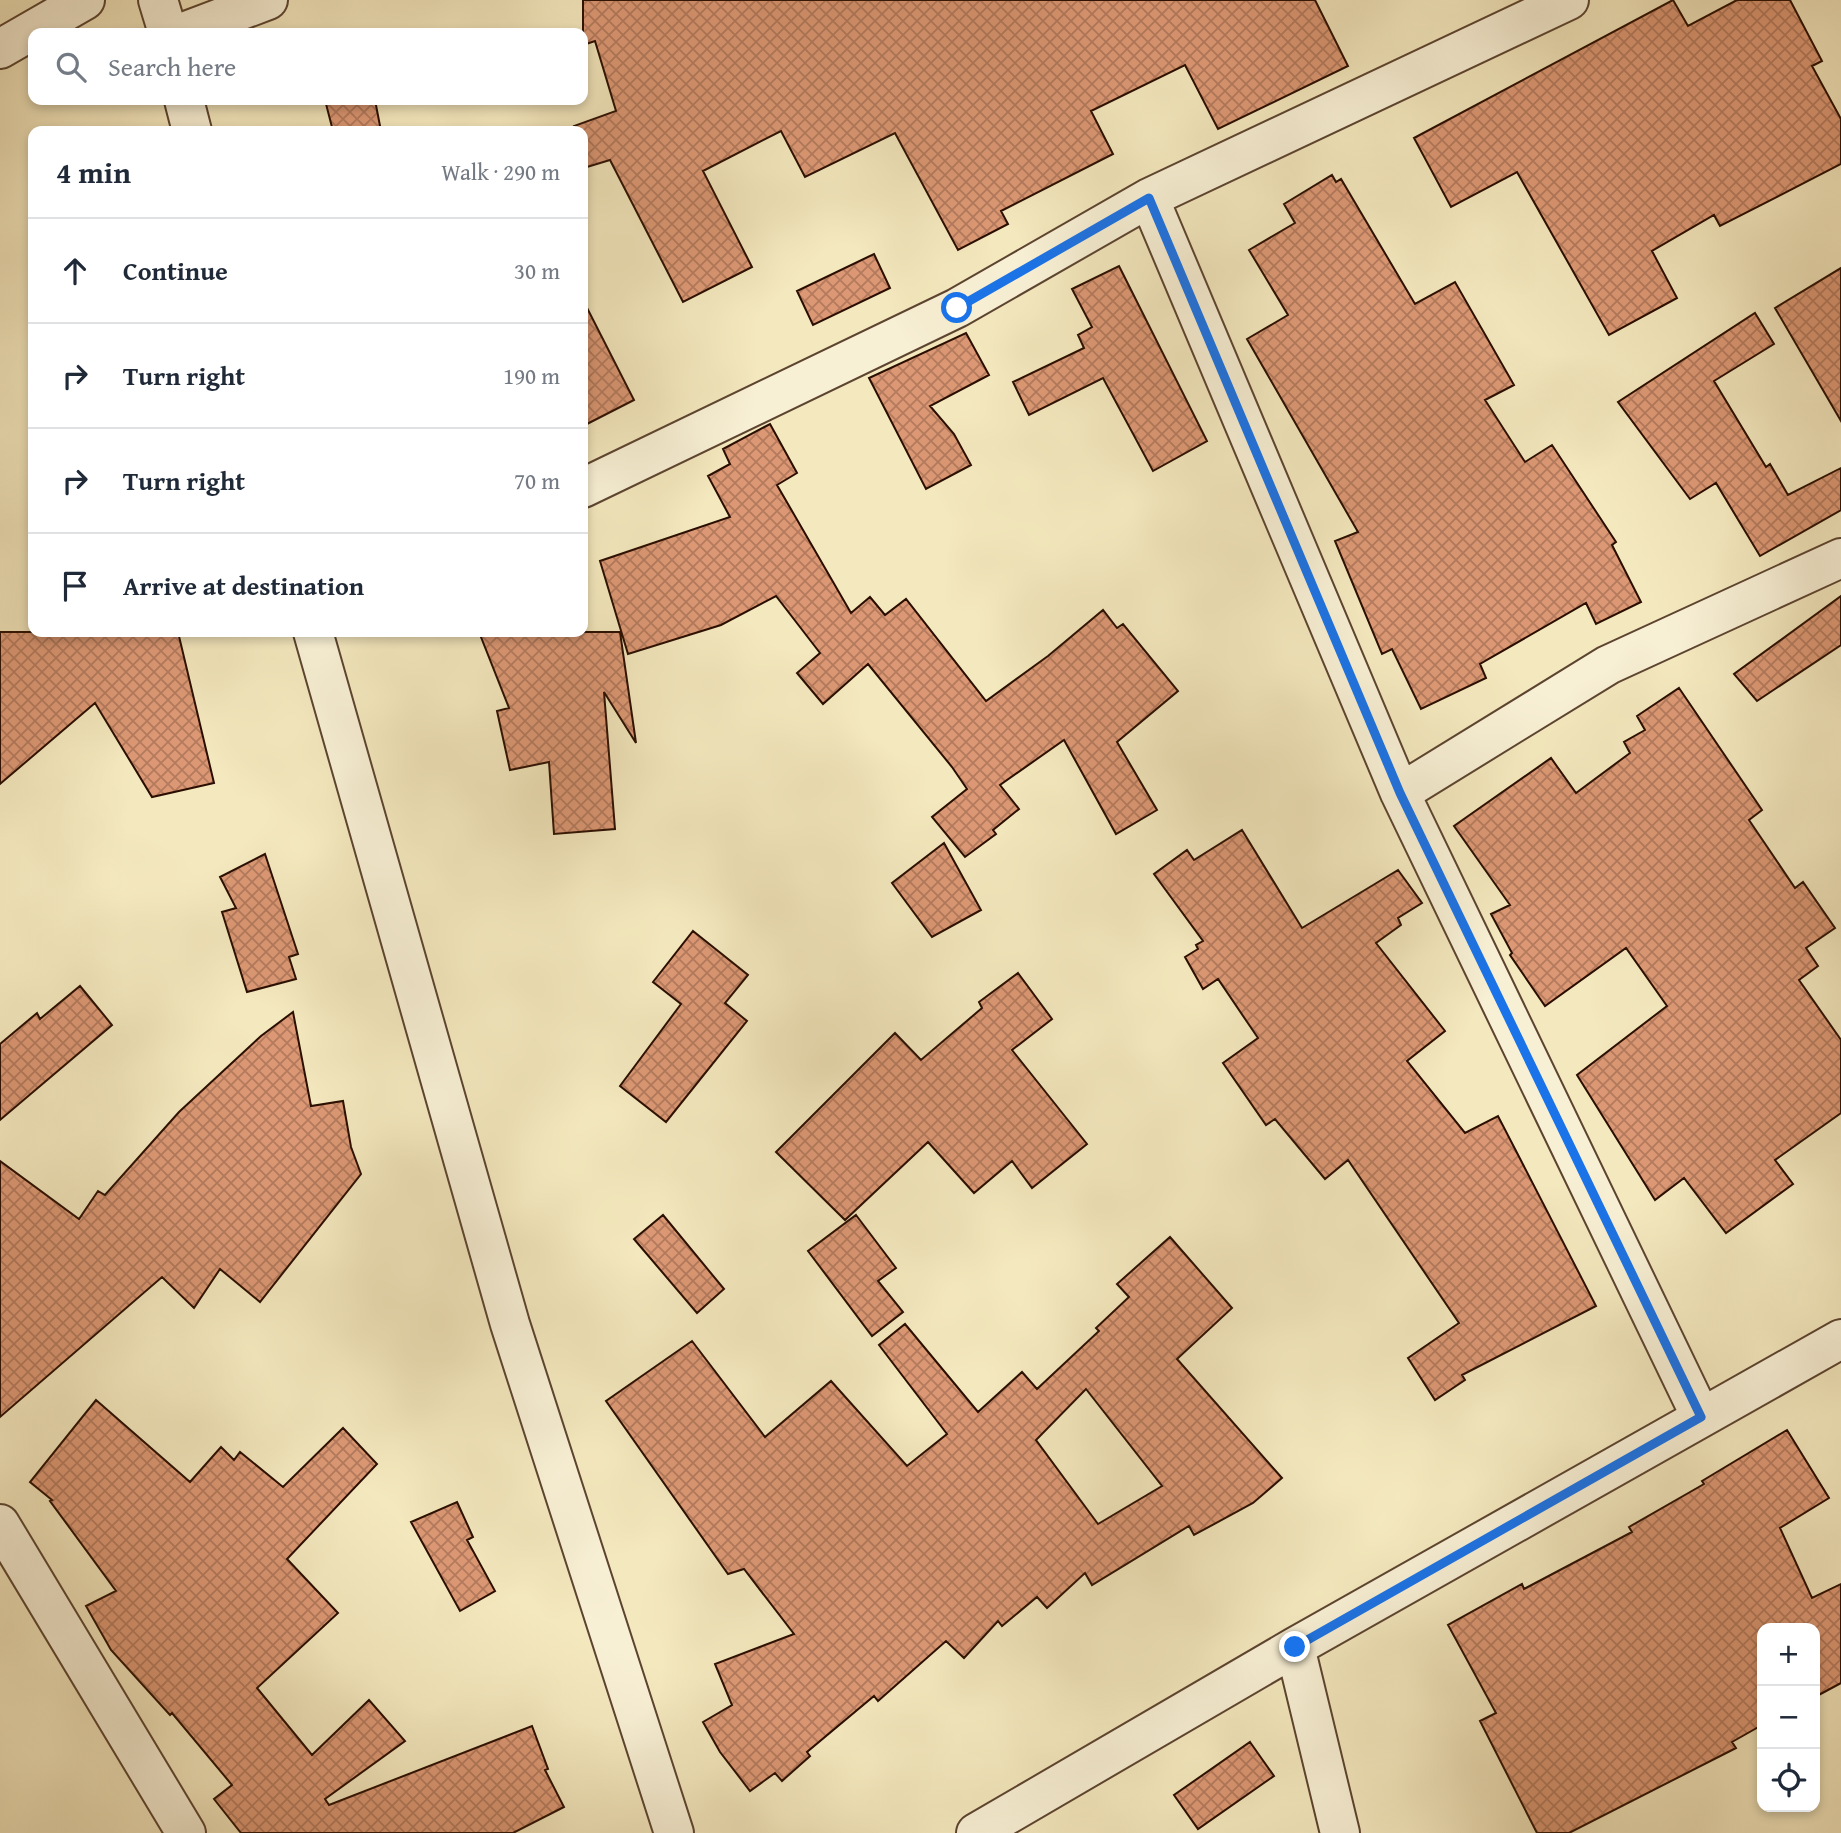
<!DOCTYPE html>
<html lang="en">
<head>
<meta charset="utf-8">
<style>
  :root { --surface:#fff; --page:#f6f6f7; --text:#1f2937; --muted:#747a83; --line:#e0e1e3 }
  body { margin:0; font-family:"Gentium Book Plus",serif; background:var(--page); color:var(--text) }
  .controls { position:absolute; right:21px; bottom:21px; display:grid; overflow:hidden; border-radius:14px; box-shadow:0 4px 10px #0003 }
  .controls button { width:63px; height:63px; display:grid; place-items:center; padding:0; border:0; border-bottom:2px solid var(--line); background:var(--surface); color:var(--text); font:35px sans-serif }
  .stop { position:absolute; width:21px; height:21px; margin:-16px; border:5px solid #1a73e8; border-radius:50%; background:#fff }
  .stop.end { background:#1a73e8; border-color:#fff; box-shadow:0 2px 7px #0008 }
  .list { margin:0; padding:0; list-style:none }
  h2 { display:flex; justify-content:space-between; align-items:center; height:91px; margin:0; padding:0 28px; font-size:30px }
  h2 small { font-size:23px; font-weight:400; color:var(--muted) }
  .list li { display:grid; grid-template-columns:46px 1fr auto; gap:21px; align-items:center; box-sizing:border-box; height:105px; padding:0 28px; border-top:2px solid var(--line) }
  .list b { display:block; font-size:26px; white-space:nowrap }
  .list em { font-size:23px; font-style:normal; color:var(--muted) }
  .icon { flex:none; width:38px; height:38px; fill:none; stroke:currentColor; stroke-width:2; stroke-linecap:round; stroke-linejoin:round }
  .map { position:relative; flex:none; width:1841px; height:1833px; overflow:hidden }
  .search { position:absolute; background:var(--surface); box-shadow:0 4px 10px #0003; left:28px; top:28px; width:560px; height:77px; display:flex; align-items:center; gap:18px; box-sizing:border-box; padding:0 24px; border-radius:14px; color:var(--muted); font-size:26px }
  .panel { position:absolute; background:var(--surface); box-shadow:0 4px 10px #0003; left:28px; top:126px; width:560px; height:511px; border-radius:14px }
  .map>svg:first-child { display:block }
  .building { fill:url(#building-cross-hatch); stroke:#2a0e01; stroke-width:2; fill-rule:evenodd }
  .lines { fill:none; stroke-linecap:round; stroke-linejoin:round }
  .minor-casing { stroke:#5c4430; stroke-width:42 }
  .minor { stroke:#f8f0d5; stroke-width:38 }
  .route { stroke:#1a73e8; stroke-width:9 }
</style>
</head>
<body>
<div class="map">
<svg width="1841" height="1833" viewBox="0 0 1841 1833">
  <defs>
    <pattern id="building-cross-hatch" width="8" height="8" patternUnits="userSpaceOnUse" patternTransform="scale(1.75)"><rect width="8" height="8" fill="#dc9874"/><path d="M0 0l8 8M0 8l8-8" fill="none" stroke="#b37a5d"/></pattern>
  </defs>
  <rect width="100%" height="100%" fill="#f4e8be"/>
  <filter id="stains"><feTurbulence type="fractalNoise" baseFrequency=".00286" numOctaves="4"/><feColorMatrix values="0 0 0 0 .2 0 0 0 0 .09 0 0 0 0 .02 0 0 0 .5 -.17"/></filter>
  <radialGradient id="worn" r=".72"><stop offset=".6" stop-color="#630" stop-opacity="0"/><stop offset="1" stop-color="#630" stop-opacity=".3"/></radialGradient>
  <path class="building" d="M583,0H1315L1348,66L1218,129L1185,65L1091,111L1113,154L1001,211L1008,224L958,250L895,133L805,177L781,131L703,171L752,267L683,302L610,160L587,167L583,154V131H576L574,126L616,111L595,41L583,45Z
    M1673,0L1688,26L1737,0H1790L1822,61L1812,66L1841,119V164L1720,226L1714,215L1652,251L1677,298L1609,335L1517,172L1451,207L1414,138Z
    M325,100H375L381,131H333Z
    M1332,175L1336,182L1341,179L1415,304L1455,282L1514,385L1485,400L1525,462L1552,445L1616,542L1612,545L1641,602L1596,624L1586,603L1480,664L1486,678L1421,709L1392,649L1382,654L1335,541L1358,532L1247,339L1288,315L1249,250L1295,223L1284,204Z
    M874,254L890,288L813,325L797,291Z
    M1119,266L1207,441L1153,471L1103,378L1029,415L1013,382L1084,348L1078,335L1092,327L1072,289Z
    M1841,268V421L1775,308Z
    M583,300L634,400L583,426Z
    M1755,313L1774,344L1714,381L1766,467L1770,464L1788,495L1841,468V510L1760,556L1716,483L1690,499L1618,402Z
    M966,333L989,375L930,406L954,434L971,465L926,489L869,378Z
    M770,424L797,473L777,485L851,613L870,597L885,615L906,599L986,701L1048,656L1103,610L1117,628L1123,624L1178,691L1117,742L1157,810L1116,834L1064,740L1000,785L1019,809L993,830L996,834L965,857L932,817L967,789L952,767L868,664L823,704L797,673L820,653L776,596L721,625L628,654L600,561L730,517L708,476L730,464L723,449Z
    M1841,596V645L1757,701L1734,674Z
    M0,632H178L214,783L152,797L95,703L0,784Z
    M479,632H620L636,743L604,692L615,829L554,834L549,762L510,770L497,711L509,708Z
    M1679,688L1762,810L1749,820L1795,888L1803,882L1835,928L1806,948L1818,966L1799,980L1841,1040V1113L1775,1160L1793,1184L1726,1233L1684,1178L1655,1200L1577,1075L1667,1006L1626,948L1545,1006L1510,955L1512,953L1491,914L1510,905L1454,826L1551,758L1576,793L1630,753L1624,742L1645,730L1637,716Z
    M1242,830L1302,928L1398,870L1422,903L1398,918L1401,925L1376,943L1445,1031L1407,1061L1465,1133L1498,1116L1596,1306L1462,1375L1465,1380L1435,1400L1408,1358L1459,1323L1348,1160L1325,1179L1275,1119L1266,1125L1223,1063L1258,1038L1218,979L1203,989L1185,957L1198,949L1196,945L1203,941L1154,874L1187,850L1194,860Z
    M944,843L981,910L932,937L892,883Z
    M265,854L298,954L289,957L296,979L247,992L222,912L236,908L220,877Z
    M693,931L748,975L725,1003L747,1021L666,1122L620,1086L681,1004L653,982Z
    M1018,973L1052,1019L1012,1050L1087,1144L1032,1188L1012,1161L974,1193L928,1142L845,1220L776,1152L895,1033L921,1060L982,1008L979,1002Z
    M80,986L112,1025L0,1120V1044L37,1013L40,1019Z
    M293,1012L311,1106L343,1101L351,1147L361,1174L260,1302L220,1269L194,1308L162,1277L0,1417V1161L79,1219L98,1191L105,1195L179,1112L261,1036Z
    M663,1215L724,1289L697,1313L634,1239Z
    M856,1215L896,1268L878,1281L903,1312L872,1336L808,1251Z
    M1170,1237L1232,1308L1177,1359L1282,1478L1253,1503L1194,1535L1189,1526L1092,1585L1085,1573L1047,1608L1037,1597L1002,1626L998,1621L964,1658L946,1641L878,1701L874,1696L807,1752L810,1756L782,1781L775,1773L750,1791L720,1752L703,1722L732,1705L715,1664L794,1634L744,1569L728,1574L606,1401L692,1341L765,1437L831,1381L907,1466L947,1434L879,1345L905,1324L978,1412L1022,1372L1037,1389L1099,1331L1096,1328L1129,1297L1117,1284ZM1086,1389L1162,1486L1098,1524L1036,1440Z
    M96,1400L190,1482L221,1447L234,1460L240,1452L283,1487L343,1428L377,1464L287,1559L338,1613L257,1688L312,1755L369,1700L405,1741L325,1799L329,1805L532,1726L548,1769L545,1770L564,1807L513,1833H241L214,1799L232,1785L172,1713L170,1715L111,1650L86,1606L116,1591L50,1501L52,1500L30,1482Z
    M1787,1430L1829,1498L1780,1528L1812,1598L1841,1584V1683L1815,1697V1628H1762V1725L1732,1742L1736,1748L1569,1833H1537L1480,1721L1496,1713L1448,1625L1522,1584L1524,1589L1632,1532L1629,1527L1704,1484L1702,1481Z
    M457,1502L473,1537L467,1540L495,1591L460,1611L411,1522Z
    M1250,1742L1274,1776L1198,1829L1174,1795Z"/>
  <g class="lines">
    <g class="minor-casing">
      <path id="minor" d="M158,0L168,33
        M181,33L268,0
        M0,49L85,0
        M184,100L192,131
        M1149,198L1400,793L1701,1417
        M583,488L957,308L1149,198L1569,0
        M313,632L510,1324L674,1833
        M1400,793L1608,665L1841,558
        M0,1524L186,1833
        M1295,1647L1340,1833
        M976,1833L1295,1647L1841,1339"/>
    </g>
    <use href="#minor" class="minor"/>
  </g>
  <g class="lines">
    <path class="route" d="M957,308L1149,198L1400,793L1701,1417L1295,1647"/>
  </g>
  <rect width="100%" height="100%" filter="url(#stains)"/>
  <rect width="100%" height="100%" fill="url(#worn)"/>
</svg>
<div class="controls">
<button>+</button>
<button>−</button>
<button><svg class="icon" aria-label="locate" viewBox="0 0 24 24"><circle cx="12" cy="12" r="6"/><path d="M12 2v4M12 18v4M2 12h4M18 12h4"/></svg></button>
</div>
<div class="stop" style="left:957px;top:308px"></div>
<div class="stop end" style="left:1295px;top:1647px"></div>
<div class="search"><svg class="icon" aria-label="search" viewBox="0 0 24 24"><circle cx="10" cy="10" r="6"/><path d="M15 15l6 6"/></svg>Search here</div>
<section class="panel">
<h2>4 min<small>Walk · 290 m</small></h2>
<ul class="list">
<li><svg class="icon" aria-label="ahead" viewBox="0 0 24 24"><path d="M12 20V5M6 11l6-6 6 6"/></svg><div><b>Continue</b></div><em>30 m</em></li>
<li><svg class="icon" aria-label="right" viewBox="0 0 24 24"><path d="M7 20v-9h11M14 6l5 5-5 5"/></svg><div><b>Turn right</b></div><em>190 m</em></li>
<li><svg class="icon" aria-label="right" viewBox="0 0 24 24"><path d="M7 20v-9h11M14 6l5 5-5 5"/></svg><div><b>Turn right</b></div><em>70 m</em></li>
<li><svg class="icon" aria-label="arrive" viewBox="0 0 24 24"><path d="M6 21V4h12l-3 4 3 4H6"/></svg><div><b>Arrive at destination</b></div></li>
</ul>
</section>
</div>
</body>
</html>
